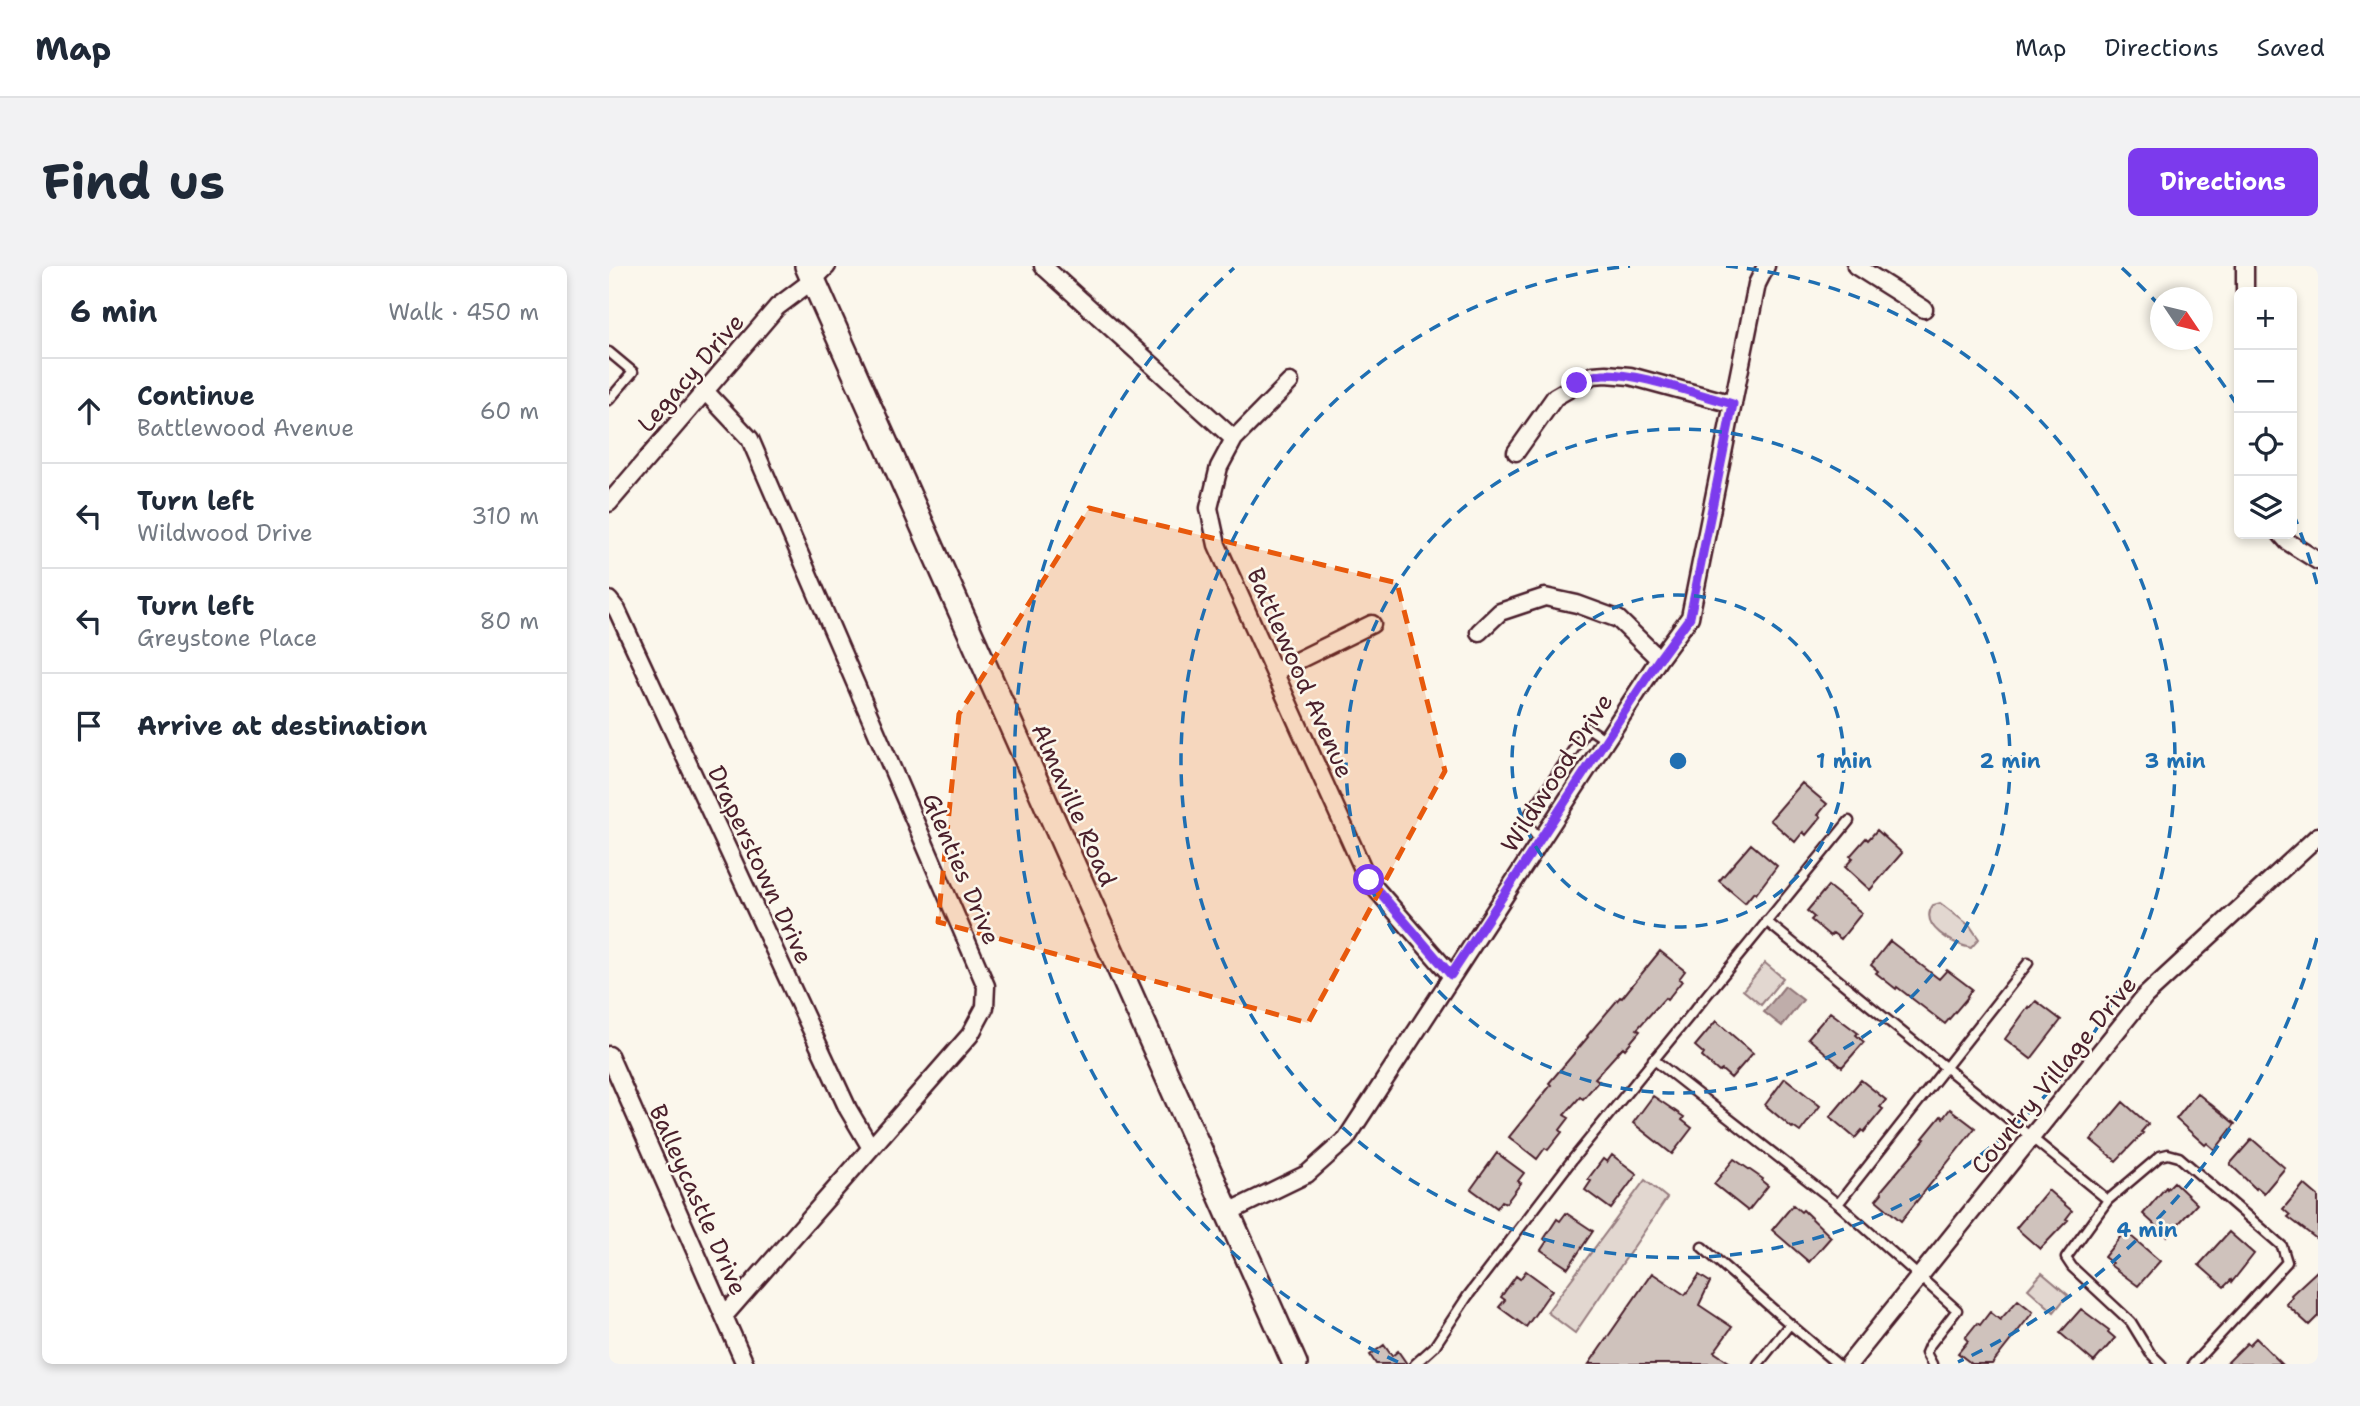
<!DOCTYPE html>
<html lang="en">
<head>
<meta charset="utf-8">
<style>
  :root { --surface:#fff; --page:#f2f2f3; --text:#1f2937; --muted:#747a83; --line:#e0e1e3; --accent:#7c3aed }
  body { margin:0; font-family:"Shantell Sans",sans-serif; background:var(--page); color:var(--text) }
  .controls { position:absolute; right:21px; top:21px; display:grid; overflow:hidden; border-radius:10px; box-shadow:0 4px 10px #0003 }
  .controls button { width:63px; height:63px; display:grid; place-items:center; padding:0; border:0; border-bottom:2px solid var(--line); background:var(--surface); color:var(--text); font:35px sans-serif }
  .compass { position:absolute; left:1541px; top:21px; width:63px; height:63px; border-radius:50%; background:var(--surface); box-shadow:0 4px 10px #0003; rotate:125deg }
  .stop { position:absolute; width:21px; height:21px; margin:-16px; border:5px solid #7c3aed; border-radius:50%; background:#fff }
  .stop.end { background:#7c3aed; border-color:#fff; box-shadow:0 2px 7px #0008 }
  .list { margin:0; padding:0; list-style:none }
  h2 { display:flex; justify-content:space-between; align-items:center; height:91px; margin:0; padding:0 28px; font-size:30px }
  h2 small { font-size:23px; font-weight:400; color:var(--muted) }
  .list li { display:grid; grid-template-columns:46px 1fr auto; gap:21px; align-items:center; box-sizing:border-box; height:105px; padding:0 28px; border-top:2px solid var(--line) }
  .list b { display:block; font-size:26px; white-space:nowrap }
  .list p { margin:0; font-size:23px; white-space:nowrap; color:var(--muted) }
  .list em { font-size:23px; font-style:normal; color:var(--muted) }
  .icon { flex:none; width:38px; height:38px; fill:none; stroke:currentColor; stroke-width:2; stroke-linecap:round; stroke-linejoin:round }
  .map { position:relative; flex:none; width:1709px; height:1098px; overflow:hidden; border-radius:10px }
  header { display:flex; align-items:center; gap:42px; box-sizing:border-box; height:98px; padding:0 35px; background:var(--surface); border-bottom:2px solid var(--line) }
  header strong { font-size:33px }
  nav { display:flex; gap:38px; margin-inline-start:auto; font-size:24px }
  .intro { display:flex; align-items:center; justify-content:space-between; box-sizing:border-box; height:168px; padding:0 42px }
  h1 { margin:0; font-size:49px }
  .button { padding:18px 32px; border-radius:10px; background:var(--accent); color:#fff; font-size:24px; font-weight:700 }
  main { display:flex; gap:42px; padding:0 42px }
  aside { flex:1; background:var(--surface); border-radius:10px; box-shadow:0 4px 10px #0003 }
  .map>svg:first-child { display:block }
  .green { fill:#e2d7d0; stroke:#967b7e; stroke-width:2 }
  .water { fill:#bfadaa; stroke:#907477; stroke-width:2 }
  .building { fill:#cfc2bc; stroke:#4a1f2b; stroke-width:2 }
  .lines { fill:none; stroke-linecap:round; stroke-linejoin:round }
  .lane-casing { stroke:#4a1f2b; stroke-width:13 }
  .street-casing { stroke:#4a1f2b; stroke-width:21 }
  .secondary-casing { stroke:#4a1f2b; stroke-width:28 }
  .lane { stroke:#fbf7ec; stroke-width:8 }
  .street { stroke:#fbf7ec; stroke-width:16 }
  .secondary { stroke:#fbf7ec; stroke-width:23 }
  .route { stroke:#7c3aed; stroke-width:9 }
  .marked { fill:#e8590c; fill-opacity:0.2; stroke:#e8590c; stroke-width:5; stroke-dasharray:14 9; stroke-linejoin:round }
  .ring { fill:none; stroke:#1f6fb2; stroke-width:3.5; stroke-dasharray:12 9 }
  .labels { text-anchor:middle; dominant-baseline:central; stroke-width:5; stroke-linejoin:round; paint-order:stroke }
  .street-label { font-size:24px; fill:#4a1f2b; stroke:#fbf7ec }
  .centre { fill:#1f6fb2; stroke:#fbf7ec; stroke-width:3.5 }
  .ring-label { font-size:21px; text-anchor:middle; font-weight:bold; fill:#1f6fb2; stroke:#fbf7ec; stroke-width:5; stroke-linejoin:round; paint-order:stroke }
</style>
</head>
<body>
<header>
<strong>Map</strong>
<nav><a>Map</a><a>Directions</a><a>Saved</a></nav>
</header>
<div class="intro"><h1>Find us</h1><a class="button">Directions</a></div>
<main>
<aside>
<h2>6 min<small>Walk · 450 m</small></h2>
<ul class="list">
<li><svg class="icon" aria-label="ahead" viewBox="0 0 24 24"><path d="M12 20V5M6 11l6-6 6 6"/></svg><div><b>Continue</b><p>Battlewood Avenue</p></div><em>60 m</em></li>
<li><svg class="icon" aria-label="left" viewBox="0 0 24 24"><path d="M17 20v-9H6M10 6l-5 5 5 5"/></svg><div><b>Turn left</b><p>Wildwood Drive</p></div><em>310 m</em></li>
<li><svg class="icon" aria-label="left" viewBox="0 0 24 24"><path d="M17 20v-9H6M10 6l-5 5 5 5"/></svg><div><b>Turn left</b><p>Greystone Place</p></div><em>80 m</em></li>
<li><svg class="icon" aria-label="arrive" viewBox="0 0 24 24"><path d="M6 21V4h12l-3 4 3 4H6"/></svg><div><b>Arrive at destination</b></div></li>
</ul>
</aside>
<div class="map">
<svg width="1709" height="1098" viewBox="0 0 1709 1098">
  <rect width="100%" height="100%" fill="#fbf7ec"/>
  <filter id="ink" filterUnits="userSpaceOnUse"><feTurbulence type="fractalNoise" baseFrequency=".0143" numOctaves="2"/><feDisplacementMap in="SourceGraphic" scale="14" xChannelSelector="R" yChannelSelector="G"/><feConvolveMatrix kernelMatrix="1 2 1 2 8 2 1 2 1" color-interpolation-filters="sRGB"/></filter>
  <g filter="url(#ink)">
    <path class="green" d="M1331,637L1361,660L1370,673L1362,682C1344,678 1309,660 1324,639Z
      M1156,697L1174,712L1152,739L1134,724Z
      M1036,914L1058,932L966,1067L938,1046Z
      M1433,1007L1459,1029L1445,1046L1419,1023Z"/>
    <path class="water" d="M1176,720L1194,734L1173,760L1155,746Z"/>
    <path class="building" d="M1193,517L1218,538L1209,549L1212,551L1197,569L1194,566L1186,576L1161,554Z
      M1268,564L1293,587L1261,624L1236,601L1244,592L1241,590L1257,572L1259,574Z
      M1142,578L1168,600L1147,628L1145,626L1136,637L1110,615Z
      M1219,620L1253,647L1232,673L1224,667L1221,670L1202,654L1205,651L1198,645Z
      M1281,675L1330,713L1338,704L1363,723L1358,730L1359,731L1336,758L1288,721L1287,723L1267,707L1269,705L1262,699Z
      M1051,685L1076,705L1070,713L1073,715L1058,734L1056,732L1028,763L1031,765L1016,783L1014,781L986,812L990,815L974,833L971,831L955,849L960,852L951,864L953,866L939,884L936,882L928,893L900,871L942,819L940,817L979,771L978,770L1011,731L1013,732Z
      M1427,735L1452,754L1422,793L1396,773L1419,741L1420,743Z
      M1221,746L1249,767L1247,769L1255,776L1233,801L1199,772Z
      M1107,755L1144,787L1122,812L1113,804L1110,806L1093,791L1095,788L1086,780Z
      M1176,812L1211,840L1191,866L1184,861L1183,862L1156,839Z
      M1252,814L1277,834L1271,841L1274,843L1255,866L1253,864L1246,872L1221,851Z
      M1588,827L1626,858L1606,884L1598,877L1596,879L1567,853Z
      M1044,830L1075,851L1073,854L1083,862L1063,888L1024,857Z
      M1514,836L1539,858L1532,866L1534,867L1507,895L1482,874Z
      M1341,843L1366,862L1292,955L1267,934L1273,927L1272,925L1316,873L1314,872L1332,850L1334,852Z
      M1643,873L1676,902L1655,927L1648,921L1647,923L1621,898Z
      M888,887L915,907L909,915L912,917L897,937L893,935L888,942L862,923Z
      M1003,889L1028,908L1002,943L976,924L982,915L979,913L994,893L998,896Z
      M1125,893L1154,913L1153,915L1159,920L1139,945L1105,918Z
      M1565,916L1588,938L1558,970L1534,948L1557,921L1558,923Z
      M1695,918L1709,930V974L1679,951L1681,949L1674,943Z
      M1439,924L1463,945L1457,953L1459,954L1431,983L1407,962Z
      M1184,939L1192,946L1194,944L1222,971L1200,996L1163,964Z
      M957,947L984,965L959,1002L932,984L938,975L935,973L948,953L951,955Z
      M1516,965L1551,995L1529,1020L1501,999L1503,997L1495,991Z
      M1620,966L1645,988L1623,1016L1622,1014L1615,1021L1590,999Z
      M1709,1004V1050L1700,1059L1677,1038L1683,1031L1682,1029Z
      M917,1005L943,1024L917,1061L890,1041L896,1034L892,1031L907,1010L911,1013Z
      M1043,1007L1076,1029L1090,1009L1101,1016L1090,1039L1123,1061L1105,1086L1123,1098H980Z
      M1409,1034L1424,1046L1383,1098H1363L1349,1087L1359,1075L1356,1072L1368,1057L1371,1059L1381,1046L1391,1054Z
      M1472,1043L1500,1064L1499,1066L1506,1072L1485,1096L1451,1067Z
      M1647,1072L1673,1098H1617L1638,1077L1640,1079Z
      M775,1079L783,1090L789,1085L798,1098H767L761,1089Z"/>
    <g class="lines">
      <g class="lane-casing">
        <path id="lane" d="M0,86L24,106L0,134
          M931,575L916,555L979,462L997,474
          M1157,655L1499,934
          M1044,793L1229,938L1348,1044L1320,1080L1317,1087L1323,1098
          M1229,938L1419,697
          M1093,981L1181,1058
          M806,1098L825,1081L858,1031L963,894L1240,555
          M1149,1098L1181,1058L1228,1098
          M1552,1098L1541,1087L1522,1056L1463,1001L1457,992L1499,934L1551,890L1559,888L1570,891L1673,980L1678,996L1584,1098"/>
      </g>
      <g class="street-casing">
        <path id="street" d="M434,0L625,173
          M1247,0L1315,43
          M1636,0V26
          M681,116L625,173L610,201L600,242L608,279L759,614L842,709
          M96,125L141,173L377,720L376,741L361,769L115,1050
          M907,186L946,131L984,109L997,108L1021,110L1124,138
          M0,237L168,41L204,14L218,0
          M1672,268L1679,276L1709,295
          M0,334L8,344L239,843L262,882
          M870,366L891,346L936,331L968,338L1009,353L1050,393
          M667,405L763,358
          M0,789L136,1098
          M618,947L698,908L737,873L1050,393L1081,351L1148,18L1157,0
          M1240,1098L1536,730L1709,570"/>
      </g>
      <g class="secondary-casing">
        <path id="secondary" d="M198,0L686,1098"/>
      </g>
      <use href="#lane" class="lane"/>
      <use href="#street" class="street"/>
      <use href="#secondary" class="secondary"/>
    </g>
  </g>
  <g class="lines" filter="url(#ink)">
    <path class="route" d="M760,614L842,709L1050,393L1081,351L1124,138C1090,129 1027,106 994,108C984,109 976,113 968,117"/>
  </g>
  <path class="marked" d="M480,242L788,317L836,505L699,757L329,656L350,448Z"/>
  <g class="ring">
    <circle cx="1069" cy="495" r="166"/>
    <circle cx="1069" cy="495" r="332"/>
    <path d="M1117 0A497 497 0 1 1 1021 0"/>
    <path d="M1708 672A663 663 0 0 1 1349 1096M789 1096A663 663 0 0 1 625 2M1513 2A663 663 0 0 1 1550 39M1584 78A663 663 0 0 1 1628 139M1684 247A663 663 0 0 1 1708 318"/>
  </g>
  <g class="labels">
    <g class="street-label">
      <text transform="translate(82 107) rotate(-49)">Legacy Drive</text>
      <text transform="translate(691 407) rotate(66)">Battlewood Avenue</text>
      <text transform="translate(948 507) rotate(-57)">Wildwood Drive</text>
      <text transform="translate(465 539) rotate(66)">Almaville Road</text>
      <text transform="translate(151 599) rotate(65)">Draperstown Drive</text>
      <text transform="translate(352 603) rotate(67)">Glenties Drive</text>
      <text transform="translate(1445 809) rotate(-51)">Country Village Drive</text>
      <text transform="translate(89 934) rotate(66)">Balleycastle Drive</text>
    </g>
  </g>
  <circle cx="1069" cy="495" r="10" class="centre"/>
  <g class="ring-label">
    <text x="1235" y="502">1 min</text>
    <text x="1401" y="502">2 min</text>
    <text x="1566" y="502">3 min</text>
    <text x="1538" y="971">4 min</text>
  </g>
</svg>
<div class="controls">
<button>+</button>
<button>−</button>
<button><svg class="icon" aria-label="locate" viewBox="0 0 24 24"><circle cx="12" cy="12" r="6"/><path d="M12 2v4M12 18v4M2 12h4M18 12h4"/></svg></button>
<button><svg class="icon" aria-label="layers" viewBox="0 0 24 24"><path d="M12 4l9 5-9 5-9-5zM3 14l9 5 9-5"/></svg></button>
</div>
<svg class="compass" viewBox="-18 -18 36 36"><path d="M0-13l5 13h-10z" fill="#e53935"/><path d="M0 13l5-13h-10z" fill="#747a83"/></svg>
<div class="stop" style="left:760px;top:614px"></div>
<div class="stop end" style="left:968px;top:117px"></div>
</div>
</main>
</body>
</html>
